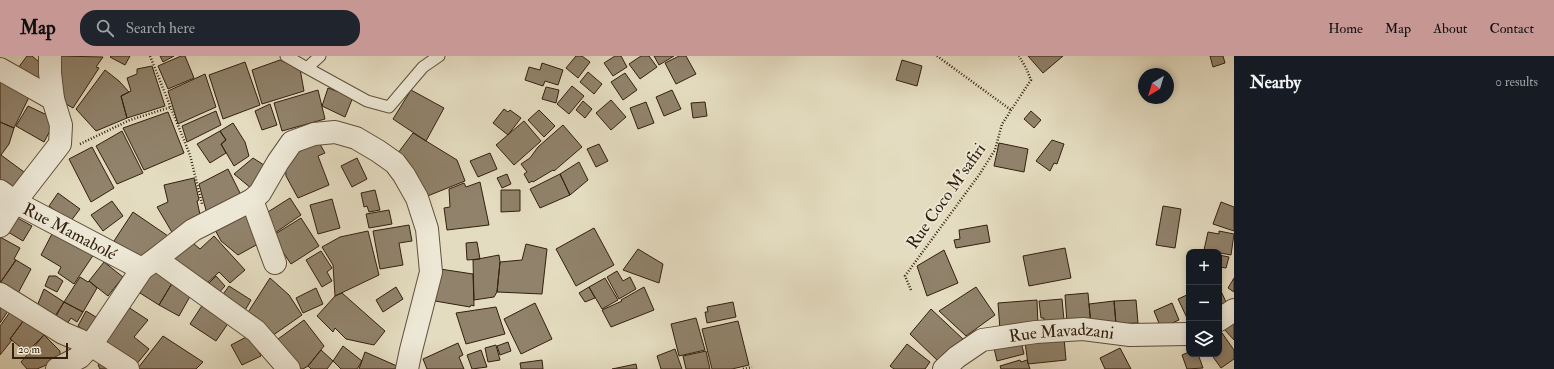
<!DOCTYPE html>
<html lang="en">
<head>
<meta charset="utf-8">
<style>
  :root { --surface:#171b24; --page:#20242c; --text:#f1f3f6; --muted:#9ea1a6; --line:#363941; --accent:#c59692 }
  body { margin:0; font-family:"IM FELL Double Pica",serif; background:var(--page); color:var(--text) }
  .controls { position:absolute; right:12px; bottom:12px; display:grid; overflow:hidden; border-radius:8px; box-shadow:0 2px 6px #0003 }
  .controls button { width:36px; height:36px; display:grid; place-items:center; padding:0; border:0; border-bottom:1px solid var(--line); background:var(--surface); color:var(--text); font:20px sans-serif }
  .compass { position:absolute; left:1138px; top:12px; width:36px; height:36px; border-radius:50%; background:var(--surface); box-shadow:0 2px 6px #0003; rotate:218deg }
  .scale { position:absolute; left:12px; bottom:10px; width:56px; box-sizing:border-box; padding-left:4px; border:2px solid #34200f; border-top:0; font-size:11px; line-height:14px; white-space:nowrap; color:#34200f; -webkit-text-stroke:3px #ede8d6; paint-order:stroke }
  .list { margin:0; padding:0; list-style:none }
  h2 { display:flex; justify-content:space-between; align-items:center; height:52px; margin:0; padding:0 16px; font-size:17px }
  h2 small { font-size:13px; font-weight:400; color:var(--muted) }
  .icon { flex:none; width:22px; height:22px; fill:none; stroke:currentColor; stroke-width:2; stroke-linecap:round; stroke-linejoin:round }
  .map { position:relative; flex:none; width:1234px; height:313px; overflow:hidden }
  header { display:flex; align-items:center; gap:24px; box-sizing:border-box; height:56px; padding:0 20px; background:var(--accent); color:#111 }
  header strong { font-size:19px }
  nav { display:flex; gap:22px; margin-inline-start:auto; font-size:14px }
  .search { width:280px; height:36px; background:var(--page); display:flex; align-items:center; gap:10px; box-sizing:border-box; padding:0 14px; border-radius:16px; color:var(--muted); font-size:15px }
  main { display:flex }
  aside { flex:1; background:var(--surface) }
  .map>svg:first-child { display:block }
  .building { fill:#90826b; stroke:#34200f }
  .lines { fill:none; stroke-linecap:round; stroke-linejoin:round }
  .lane-casing { stroke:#604f3b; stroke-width:13 }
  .street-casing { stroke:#604f3b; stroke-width:24 }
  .path { stroke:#34200f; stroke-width:2.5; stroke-dasharray:1 2; stroke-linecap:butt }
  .lane { stroke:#ede8d6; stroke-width:11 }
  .street { stroke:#ede8d6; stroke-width:22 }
  .labels { text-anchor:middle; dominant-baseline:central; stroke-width:3.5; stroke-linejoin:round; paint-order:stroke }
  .street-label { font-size:17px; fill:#34200f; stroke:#ede8d6 }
</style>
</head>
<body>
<header>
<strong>Map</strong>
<div class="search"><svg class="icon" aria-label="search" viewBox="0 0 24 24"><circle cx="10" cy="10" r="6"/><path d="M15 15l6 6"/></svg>Search here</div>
<nav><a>Home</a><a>Map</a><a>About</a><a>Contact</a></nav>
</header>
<main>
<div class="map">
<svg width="1234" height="313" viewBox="0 0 1234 313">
  <rect width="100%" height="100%" fill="#e4dcc0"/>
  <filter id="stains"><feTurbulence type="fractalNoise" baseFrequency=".005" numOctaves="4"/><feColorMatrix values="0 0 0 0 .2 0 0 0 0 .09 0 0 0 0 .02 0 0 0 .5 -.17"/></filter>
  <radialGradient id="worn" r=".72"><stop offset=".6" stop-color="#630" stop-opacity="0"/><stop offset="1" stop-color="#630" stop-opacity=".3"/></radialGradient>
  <path class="building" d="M27,0H32L39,6L41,33L15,16Z
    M59,0L103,1L96,11L99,12L73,52L59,44Z
    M111,0H130L125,9L110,1Z
    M160,0H174L163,6Z
    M181,0H185L194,22L168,33L158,10Z
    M576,0H582L590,6L578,22L566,12Z
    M615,0H621L627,11L613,20L604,7Z
    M641,0H649L657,11L640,23L629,8Z
    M654,0H674L659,9Z
    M679,0H686L696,18L676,28L665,7Z
    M1028,0H1063L1043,17Z
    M1210,0H1223L1225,7L1213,11Z
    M280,4L300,13L304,35L262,48L252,14Z
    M902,4L922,10L917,30L896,24Z
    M245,6L260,49L223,63L209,19Z
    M542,7L563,14L558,29L545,25L543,30L525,24L529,11L540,14Z
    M152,10L165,50L127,62L121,40L131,35L127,22L137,18V13Z
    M105,14L119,25L129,36L121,40L127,62L96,75L76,53Z
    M0,16L32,35L14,72L0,66Z
    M588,16L602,28L594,38L580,26Z
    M625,17L637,34L623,44L611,26Z
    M205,18L216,51L178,68L168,35Z
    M572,30L584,40L569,58L557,48Z
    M546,31L559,34L556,47L542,43Z
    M328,32L353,41L345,61L322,50Z
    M318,34L325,63L282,75L274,47Z
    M411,34L444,52L426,85L393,63Z
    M672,34L681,53L664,60L656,41Z
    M611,44L626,61L611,74L596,57Z
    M583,45L592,53L585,62L576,54Z
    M646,46L654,67L638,73L630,52Z
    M705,46L707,60L693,62L691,47Z
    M270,48L277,69L262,74L255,55Z
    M28,50L47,59L52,71L44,86L16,70Z
    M504,53L508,56L510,54L521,62L508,79L493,67Z
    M539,54L555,70L544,81L528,64Z
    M216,55L221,69L187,86L182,70Z
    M1031,55L1041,64L1034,72L1024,63Z
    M168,56L184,97L144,114L123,72Z
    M524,65L541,85L514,109L496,89Z
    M0,66L14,72L9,88L1,99L24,116L11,133L0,126Z
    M233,67L245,86L249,100L234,110L221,88L226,84L220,75Z
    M563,69L582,91L554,115L553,114L533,126L532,125L529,127L524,118L527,116L521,108L530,102L538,91Z
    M122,75L143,117L117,128L96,90Z
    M220,75L226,84L221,88L226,97L210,107L197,88Z
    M413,77L457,104L465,125L425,141L398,97Z
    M317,83L325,97L318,100L329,129L298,142L286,120L285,105Z
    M1052,84L1064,88L1057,108L1054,107L1050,115L1036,105Z
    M999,87L1028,93L1024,116L994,110Z
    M599,88L608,105L596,111L587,93Z
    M92,91L114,132L91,146L69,103Z
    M490,97L497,113L478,121L470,105Z
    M253,102L267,111L252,133L234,118Z
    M357,102L367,123L352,131L341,110Z
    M579,106L588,124L570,139L560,118Z
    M228,113L242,141L207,158L199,128Z
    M507,118L511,128L502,132L497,122Z
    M560,118L570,139L540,152L530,133Z
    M194,122L199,144L197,145L201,163L173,178L157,151L168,146L164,129Z
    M480,126L489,169L447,174L444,152L450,151L449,133L464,127L466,131Z
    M375,134L380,154L369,156L367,150L364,151L361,137Z
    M501,134H520V155L501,156Z
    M58,137L80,153L70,166L49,150Z
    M290,142L301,159L272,179L260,161Z
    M332,143L340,172L318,178L310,149Z
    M112,145L123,160L103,175L91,159Z
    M1221,146L1234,151V175L1213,168Z
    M1163,150L1181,153L1175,192L1156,189Z
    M248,154L258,188L238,199L221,185L212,168Z
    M389,154L392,168L369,172L366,158Z
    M133,156L168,180L145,207L114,185Z
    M12,159L32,170L23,185L3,173Z
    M301,162L319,190L291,208L272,180Z
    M409,169L412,185L399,187L403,209L380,213L373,175Z
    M987,169L990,186L956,192L954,184L960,183L959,174Z
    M594,172L614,209L576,230L556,193Z
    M54,174L94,198L74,228L58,217L61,211L41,199Z
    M368,175L379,219L335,240L333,209L322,191L340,181Z
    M1219,175L1234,178L1231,199L1204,194L1208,176L1219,178Z
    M214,180L245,214L230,227L219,216L203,231L166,203L187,182L200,193Z
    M0,181L20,192L14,203L16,204L0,227Z
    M477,186L480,203L467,204L466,187Z
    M526,188L547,193L542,238L497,236L500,206L522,204Z
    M1065,192L1071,222L1029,230L1023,200Z
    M638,193L663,208L659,227L623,214Z
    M944,194L958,227L927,240L917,210Z
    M321,195L332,212L327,216L332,225L322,231L306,204Z
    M499,199L500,206L497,236L494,241L474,244L473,204Z
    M1219,199L1229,201L1226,212L1219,211Z
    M16,204L31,213L17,239L0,227Z
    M104,206L123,221L108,240L89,225Z
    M152,213L174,224L159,249L140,237Z
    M440,213L473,218L474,250L471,249L470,251L435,245Z
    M617,215L623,225L630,221L636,233L619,243L607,221Z
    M49,220H56L63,225L57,236L45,230Z
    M216,220L225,230L216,240L206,230Z
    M80,221L88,226L89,225L97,232L83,256L64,246Z
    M270,222L289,239L302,259L269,282L245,261Z
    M605,222L618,244L602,253L589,231Z
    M1234,222V236L1228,232Z
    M174,224L193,235L179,260L159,249Z
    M229,230L251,244L244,256L221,241Z
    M396,231L403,243L383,256L376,244Z
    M589,231L595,242L585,246L579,237Z
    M644,231L654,254L611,271L602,254L622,245L621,244Z
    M976,231L995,259L966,280L939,255Z
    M316,232L323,248L303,257L296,242Z
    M44,233L64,246L52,265L35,255Z
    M1220,233L1226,246L1219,249V234Z
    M342,237L385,275L374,289L346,283L335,272L333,276L317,260L335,240Z
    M1088,237L1091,270L1067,267L1065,239Z
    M1189,238V263L1188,264L1178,243Z
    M1062,243L1064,264L1044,266V262H1041L1039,245Z
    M1037,244L1038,270L1000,274L998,247Z
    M1136,244L1138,267L1116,268L1114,245Z
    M205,245L231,263L216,285L190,268Z
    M1114,245L1116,268L1091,270L1089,248Z
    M64,246L83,256L77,266L71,262L67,268L56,260Z
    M733,246L736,261L707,267L705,256H708L707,251Z
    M535,247L552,283L521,298L504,263Z
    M1172,247L1179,264L1161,272L1154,255Z
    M0,249L8,255L0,267Z
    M125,249L148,264L134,281L149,293L135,310L102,285Z
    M496,251L505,278L466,288L456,257Z
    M931,253L964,284L938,305L910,278Z
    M86,255L101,264L91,279L78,270Z
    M10,256L24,264L10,283L12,284L0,299V270Z
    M696,262L705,294L679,300L671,268Z
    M24,264L44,279L27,296L10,283Z
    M304,264L324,290L308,310L303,313H294L274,286Z
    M738,265L749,309L732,313H712L702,273Z
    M1234,265V284L1224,273Z
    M1222,277L1234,294V303L1221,312L1211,298H1219V279Z
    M44,279L60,295V303L37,313H27L21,306Z
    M250,279L261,300L242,309L231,289Z
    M163,280L203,306L196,313H139L138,312Z
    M1064,282L1066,304L1028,308L1025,286Z
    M508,286L511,295L500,299L497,290Z
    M1021,286L1024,298L997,305L994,292Z
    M458,287L463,299L459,301L464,313H427L423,303Z
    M907,288L930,306L925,313H894L890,310Z
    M496,289L500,304L488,306L485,292Z
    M343,290L362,305L357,313H341L333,305Z
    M1120,292L1131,313H1105L1100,302Z
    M675,293L682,313H661L657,300Z
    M321,294L333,305L327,313H311L308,310Z
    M481,294L487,311L472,313L467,299Z
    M706,295L710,313H686L683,300Z
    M365,296L397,310V313H359Z
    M1189,296V298H1198L1203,312L1187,313L1182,299Z
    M111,303L116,313H100L98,309Z
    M542,304L543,313H521L520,307Z
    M1020,304L1021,306L1027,304L1030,313H1001L1000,310Z
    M636,308L637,313H612Z"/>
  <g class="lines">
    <g class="lane-casing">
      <path id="lane" d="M286,0L307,12
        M320,0L307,12L367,45L389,51L423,11L439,0"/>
    </g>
    <g class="street-casing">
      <g id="street">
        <path d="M0,13L53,43"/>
        <path id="s1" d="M0,135L15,146L142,213"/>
        <path d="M252,144L275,207"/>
        <path d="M0,170L15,146L60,88L61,69L53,43L50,17V0"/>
        <path d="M156,203L256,275L289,313"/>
        <path d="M0,238L63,277L91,289L128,313"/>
        <path d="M1219,264L1234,254"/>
        <path d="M57,313L80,301L91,289L142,213L156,203L193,174L252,144L260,137L278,106L292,86L314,78L335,76L356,82L378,95L395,107L404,119L417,142L427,173L431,216L411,294L407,313"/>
        <path id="s2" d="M944,313L957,301L982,284L1036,276L1083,273L1130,279L1189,278"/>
      </g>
    </g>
    <path class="path" d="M150,0L190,99L202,148
      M937,0L1011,54
      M80,88L130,64L171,51
      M911,234L905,220L979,119L995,94L1002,68L1031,24L1026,12L1019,0
      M743,313L752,311"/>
    <use href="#lane" class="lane"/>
    <use href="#street" class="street"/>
  </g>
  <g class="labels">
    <g class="street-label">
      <text transform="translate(946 140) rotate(-55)">Rue Coco M'safiri</text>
      <text stroke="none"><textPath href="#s1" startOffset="81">Rue Mamabolé</textPath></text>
      <text stroke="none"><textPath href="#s2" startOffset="128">Rue Mavadzani</textPath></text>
    </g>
  </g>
  <rect width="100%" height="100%" filter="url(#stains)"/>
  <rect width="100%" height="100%" fill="url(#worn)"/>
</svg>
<div class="controls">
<button>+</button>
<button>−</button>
<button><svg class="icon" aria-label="layers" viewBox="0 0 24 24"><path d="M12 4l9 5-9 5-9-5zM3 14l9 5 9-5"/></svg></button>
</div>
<svg class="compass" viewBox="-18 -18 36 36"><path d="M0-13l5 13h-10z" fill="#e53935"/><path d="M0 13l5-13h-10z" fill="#9ea1a6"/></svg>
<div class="scale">20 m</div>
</div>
<aside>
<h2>Nearby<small>0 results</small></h2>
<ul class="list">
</ul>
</aside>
</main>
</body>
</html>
